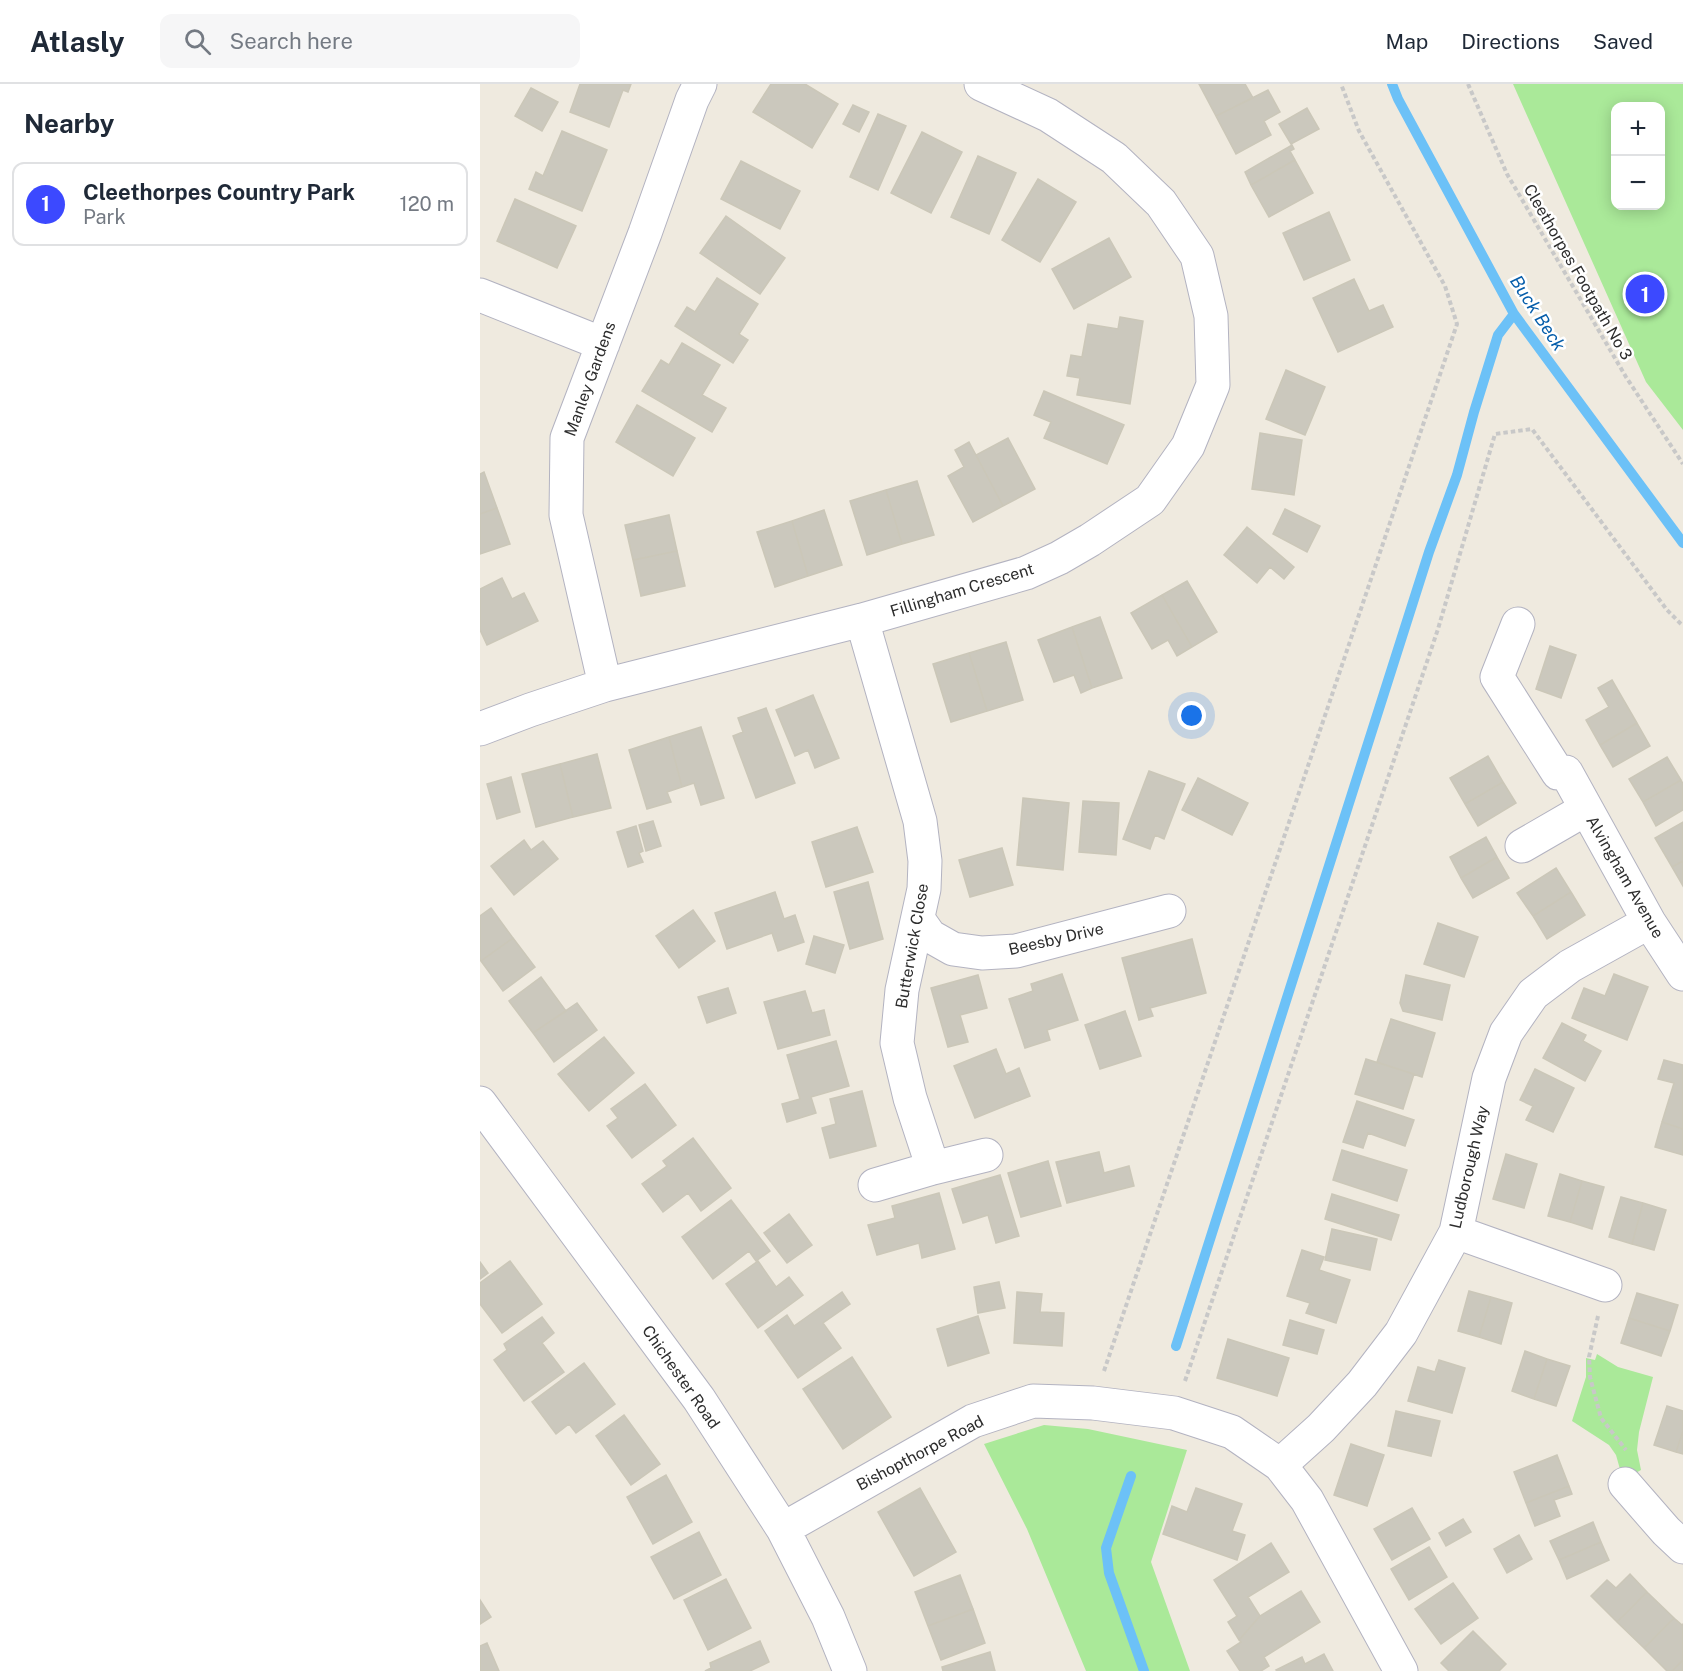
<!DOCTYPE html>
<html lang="en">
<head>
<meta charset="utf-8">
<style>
  :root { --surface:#fff; --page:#f6f6f7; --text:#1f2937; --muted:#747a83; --line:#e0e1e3; --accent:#3c49ff }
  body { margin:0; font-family:"Public Sans",sans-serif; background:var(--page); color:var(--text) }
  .controls { position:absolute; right:18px; top:18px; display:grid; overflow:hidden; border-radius:12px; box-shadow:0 3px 15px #0003 }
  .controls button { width:54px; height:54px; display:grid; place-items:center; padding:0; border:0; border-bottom:2px solid var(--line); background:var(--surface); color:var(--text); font:30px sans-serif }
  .you { position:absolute; left:712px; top:632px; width:21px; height:21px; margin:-15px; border:4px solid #fff; border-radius:50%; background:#1a73e8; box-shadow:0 0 0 9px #1a73e833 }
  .badge { display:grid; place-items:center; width:39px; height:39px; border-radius:50%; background:var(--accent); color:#fff; font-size:20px; font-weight:700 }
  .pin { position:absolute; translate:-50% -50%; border:3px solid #fff; box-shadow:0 2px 6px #0006 }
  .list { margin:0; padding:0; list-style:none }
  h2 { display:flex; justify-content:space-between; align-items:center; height:78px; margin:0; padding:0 24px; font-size:26px }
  h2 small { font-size:20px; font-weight:400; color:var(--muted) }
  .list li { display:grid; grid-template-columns:39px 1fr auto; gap:18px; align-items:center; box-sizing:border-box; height:84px; margin:0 12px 12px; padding:0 12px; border:2px solid var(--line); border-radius:12px }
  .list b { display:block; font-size:22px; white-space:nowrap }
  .list p { margin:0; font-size:20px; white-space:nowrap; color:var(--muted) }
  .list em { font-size:20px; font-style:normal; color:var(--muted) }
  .icon { flex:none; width:33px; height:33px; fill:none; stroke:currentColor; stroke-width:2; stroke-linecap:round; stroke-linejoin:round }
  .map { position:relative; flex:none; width:1203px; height:1587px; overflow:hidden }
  header { display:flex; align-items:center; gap:36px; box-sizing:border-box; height:84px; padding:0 30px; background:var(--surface); border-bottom:2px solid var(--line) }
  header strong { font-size:28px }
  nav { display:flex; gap:33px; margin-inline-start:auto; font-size:21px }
  .search { width:420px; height:54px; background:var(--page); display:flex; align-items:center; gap:15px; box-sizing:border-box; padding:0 21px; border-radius:12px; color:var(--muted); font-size:22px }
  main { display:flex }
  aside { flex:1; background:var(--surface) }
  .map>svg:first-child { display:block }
  .green { fill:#aae999; fill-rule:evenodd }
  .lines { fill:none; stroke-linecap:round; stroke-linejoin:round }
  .stream { stroke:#6cc1f7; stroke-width:10 }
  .building { fill:#cbc8bd; stroke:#cbc7b8; stroke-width:1.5 }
  .minor-casing { stroke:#b3b3c1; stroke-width:35 }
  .path { stroke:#c8c8c8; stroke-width:4; stroke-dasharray:4.5 3; stroke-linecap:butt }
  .minor { stroke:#fff; stroke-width:33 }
  .labels { text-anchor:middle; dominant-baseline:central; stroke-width:5; stroke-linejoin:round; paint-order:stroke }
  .street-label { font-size:16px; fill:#2d2d2d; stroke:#fff }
  .water-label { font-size:18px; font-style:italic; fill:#055daa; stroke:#fff }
</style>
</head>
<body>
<header>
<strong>Atlasly</strong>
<div class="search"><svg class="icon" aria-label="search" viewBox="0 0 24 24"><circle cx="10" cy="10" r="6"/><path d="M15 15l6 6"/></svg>Search here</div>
<nav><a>Map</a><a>Directions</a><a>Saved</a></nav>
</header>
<main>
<aside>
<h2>Nearby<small></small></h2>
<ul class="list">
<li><span class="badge">1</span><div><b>Cleethorpes Country Park</b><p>Park</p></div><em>120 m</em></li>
</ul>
</aside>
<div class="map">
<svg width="1203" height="1587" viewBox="0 0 1203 1587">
  <rect width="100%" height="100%" fill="#efeadf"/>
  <path class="green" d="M1033,0H1203V346L1166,298ZM1180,22V122H1136V22Z
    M1117,1270L1138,1283L1173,1293L1159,1348L1157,1366L1161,1386L1143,1396L1136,1371L1129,1361L1092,1337L1106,1293V1274L1115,1276Z
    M564,1341L608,1345L707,1366L671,1478L710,1587H606L547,1445L504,1360Z"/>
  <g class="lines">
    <path class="stream" d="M912,0L918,15L1034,230L1203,459
      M696,1262L949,468L977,391L994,328L1018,251L1034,230
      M651,1392L626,1464L629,1489L664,1587"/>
  </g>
  <path class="building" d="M100,0H151L148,8L143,6L129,43L90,28Z
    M291,0H325L358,20L332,64L273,28Z
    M719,0H765L773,14L736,32Z
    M51,4L78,18L62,47L35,32Z
    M788,6L800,28L784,37L791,51L756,70L736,32Z
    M373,21L389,28L379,48L363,40Z
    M827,24L839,45L811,60L799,40Z
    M398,30L426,42L398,106L370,93Z
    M82,47L127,66L102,127L49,105L56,88L63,92Z
    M442,48L482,68L451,129L411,109Z
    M812,61L814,65L810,67L815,76L771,101L765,88Z
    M498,72L536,89L509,150L471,133Z
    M815,76L833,109L789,133L771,101Z
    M261,77L320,107L300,145L241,115Z
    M558,95L596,118L560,178L522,156Z
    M35,115L96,142L77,184L17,157Z
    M849,128L870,176L824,196L803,149Z
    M246,132L305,174L280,210L220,169Z
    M629,154L651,193L594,225L572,185Z
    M237,194L278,220L259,250L268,256L253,279L195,242L207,223L215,228Z
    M874,195L889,227L903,221L913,243L858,268L833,214Z
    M640,233L663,237L650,320L597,311L600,294L587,292L591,271L602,273L608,240L638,245Z
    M202,259L240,281L222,311L246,324L232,348L162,307L181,276L189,281Z
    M806,286L845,303L825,351L786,335Z
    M564,307L644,341L627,380L564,354L571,338L554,331Z
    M157,321L215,354L193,392L136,358Z
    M780,349L822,356L814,411L772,405Z
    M528,354L555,405L523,422L496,371Z
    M489,358L523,422L493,438L468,392L484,383L475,366Z
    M4,388L17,424L0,430V390Z
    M437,397L454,451L422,460L406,406Z
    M406,406L422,460L387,471L370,417Z
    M17,424L30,460L0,470V430Z
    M805,425L840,442L827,468L793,450Z
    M344,426L362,481L328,492L312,437Z
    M189,431L197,467L153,476L145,441Z
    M312,437L328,492L295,503L277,448Z
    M767,443L814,483L804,495L790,483L777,499L744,471Z
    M197,467L205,502L161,512L153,476Z
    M22,494L32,515L44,509L58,537L7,561L0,546V505Z
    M707,497L737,548L712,563L682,511Z
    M682,511L712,563L697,572L688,556L672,565L651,529Z
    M620,533L642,594L612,604L592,543Z
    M592,543L612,604L601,609L594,591L574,598L558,556Z
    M526,558L543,616L507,627L489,569Z
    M1070,562L1096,571L1081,614L1056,605Z
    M489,569L507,627L471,638L453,580Z
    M1132,596L1157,639L1120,661L1106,636L1129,623L1118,604Z
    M333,611L359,674L335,684L328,666L315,672L296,626Z
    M286,624L315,699L276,714L253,652L263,648L258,634Z
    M1157,639L1170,662L1133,683L1120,661Z
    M221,643L244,714L221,721L214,699L202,703L189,653Z
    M189,653L202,703L187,708L191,718L167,725L149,666Z
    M117,670L131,724L93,733L80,680Z
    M1008,672L1023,698L985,720L970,694Z
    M1187,673L1201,696L1163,718L1149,695Z
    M80,680L93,733L56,743L42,690Z
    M669,687L705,700L684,755L675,751L670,765L643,755Z
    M31,693L40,728L17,735L7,700Z
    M718,694L768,719L752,751L702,726Z
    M1201,696L1203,700V726L1176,742L1163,718Z
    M1023,698L1036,719L998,742L985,720Z
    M543,714L589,719L583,786L537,781Z
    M603,717L639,719L636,771L599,768Z
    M173,737L181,762L166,767L159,741Z
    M1203,738V777L1192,783L1175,754Z
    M156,742L163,767L159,769L163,778L148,783L137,748Z
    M377,743L393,788L346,803L332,758Z
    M1006,753L1017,773L981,794L970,773Z
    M44,756L51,766L63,757L78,775L34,811L11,782Z
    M522,764L533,801L490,813L479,776Z
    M1017,773L1029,794L993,814L981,794Z
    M1203,777V802L1192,783Z
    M1076,784L1091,808L1053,832L1037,809Z
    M388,798L403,855L370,865L354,808Z
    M295,808L304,835L315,831L324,858L298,867L292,849L247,865L235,829Z
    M1091,808L1105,831L1067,855L1053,832Z
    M11,824L33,854L1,877L0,875V832Z
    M213,826L235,857L199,884L176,852Z
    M958,839L998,853L984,893L944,880Z
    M334,852L364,861L355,889L326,880Z
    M33,854L55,883L23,907L1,877Z
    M712,855L726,909L670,924L673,932L659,936L642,874Z
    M582,890L598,936L567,946L570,956L545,964L529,915L553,907L551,900Z
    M1134,890L1168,903L1147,956L1092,934L1104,904L1125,912Z
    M498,891L507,924L480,931L488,958L468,963L451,904Z
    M926,891L970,901L962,936L923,927L920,919Z
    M61,893L86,927L53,949L29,917Z
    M248,904L256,929L227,939L218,913Z
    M325,907L332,929L344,926L350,951L298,965L284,918Z
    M97,919L117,946L74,978L53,949Z
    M645,927L661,972L620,985L605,941Z
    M911,935L955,949L942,993L897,978Z
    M1082,939L1106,951L1103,957L1121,967L1105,997L1063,974Z
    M124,953L154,989L109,1027L78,990Z
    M356,957L369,1002L331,1013L336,1029L307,1038L302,1020L320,1015L307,971Z
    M516,965L526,990L539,984L550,1012L495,1034L474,982Z
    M886,975L934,990L923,1025L875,1010Z
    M1184,976L1203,981V1045L1182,1038L1194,999L1178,995Z
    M1055,985L1094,1004L1073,1048L1046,1036L1053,1022L1040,1016Z
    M165,1000L196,1041L152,1074L127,1042L138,1034L131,1025Z
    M382,1007L396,1062L350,1074L342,1044L356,1040L350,1015Z
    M877,1017L934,1036L925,1062L888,1049L883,1064L863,1058Z
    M1182,1038L1203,1045V1071L1175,1063Z
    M213,1054L251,1104L221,1127L208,1109L183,1128L162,1100L187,1082L183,1077Z
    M862,1066L927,1086L917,1117L853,1096Z
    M619,1068L624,1089L649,1082L654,1102L587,1119L576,1078Z
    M1026,1070L1057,1080L1044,1124L1013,1115Z
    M568,1077L581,1122L541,1133L528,1089Z
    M1080,1090L1102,1097L1090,1138L1068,1132Z
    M520,1091L539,1152L516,1159L508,1131L483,1139L472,1105Z
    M1102,1097L1124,1103L1112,1145L1090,1138Z
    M459,1109L475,1165L442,1174L439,1159L397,1171L388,1141L415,1134L412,1122Z
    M852,1110L919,1131L911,1156L845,1135Z
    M1141,1113L1163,1119L1152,1160L1129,1153Z
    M251,1116L290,1167L276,1177L269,1167L233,1195L202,1153Z
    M1163,1119L1186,1126L1174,1166L1152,1160Z
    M309,1130L332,1161L307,1179L284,1149Z
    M852,1145L897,1155L890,1186L845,1176Z
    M822,1166L844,1173L839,1186L870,1196L856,1239L826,1229L830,1219L807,1212Z
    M30,1177L62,1220L22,1249L0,1220V1199Z
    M278,1177L296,1203L309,1193L323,1211L278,1244L246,1200Z
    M0,1178L8,1189L0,1195Z
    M519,1198L525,1224L498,1229L494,1203Z
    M989,1207L1011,1213L999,1253L978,1247Z
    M362,1208L370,1220L343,1239L361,1264L318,1294L285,1247L307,1231L314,1242Z
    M537,1208L562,1210L560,1228L584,1229L582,1262L534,1259Z
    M1157,1209L1198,1221L1190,1247L1149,1234Z
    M1011,1213L1032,1219L1021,1260L999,1253Z
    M498,1232L509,1269L468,1282L457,1245Z
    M62,1233L74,1249L62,1259L84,1288L44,1317L14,1276L27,1266L24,1260Z
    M1149,1234L1190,1247L1181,1272L1141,1259Z
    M810,1236L844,1246L837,1270L803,1261Z
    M748,1255L809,1274L797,1312L737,1294Z
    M1045,1267L1067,1275L1054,1315L1032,1307Z
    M372,1273L411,1333L363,1365L323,1305Z
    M1067,1275L1090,1282L1076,1322L1054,1315Z
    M959,1276L985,1284L972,1329L928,1317L938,1283L955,1288Z
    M104,1279L135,1320L96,1349L89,1340L76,1350L52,1318Z
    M1187,1322L1203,1327V1347L1196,1368L1174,1361Z
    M916,1327L960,1337L951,1372L908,1362Z
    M144,1331L180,1380L151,1401L116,1352Z
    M1203,1347V1370L1196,1368Z
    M871,1360L904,1371L887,1422L854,1411Z
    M1077,1371L1089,1402L1046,1419L1034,1388Z
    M186,1391L212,1438L173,1460L147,1413Z
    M1089,1402L1092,1410L1074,1416L1080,1432L1055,1442L1046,1419Z
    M440,1404L476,1468L434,1492L398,1428Z
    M716,1404L762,1420L752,1447L765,1451L757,1476L683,1450L692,1422L707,1428Z
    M932,1424L950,1455L912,1476L894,1445Z
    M983,1435L991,1448L966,1462L959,1449Z
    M1113,1438L1121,1458L1079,1476L1070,1457Z
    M219,1448L241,1491L194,1515L171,1473Z
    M1039,1451L1052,1475L1027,1489L1014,1465Z
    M1121,1458L1129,1476L1087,1495L1079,1476Z
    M791,1459L809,1488L768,1513L780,1532L759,1556L748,1538L757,1532L734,1496Z
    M949,1463L967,1493L929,1516L911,1485Z
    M1150,1490L1167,1508L1137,1538L1111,1512L1127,1496L1136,1504Z
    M480,1491L493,1525L448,1542L435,1508Z
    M246,1495L271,1544L228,1566L204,1516Z
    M973,1499L998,1534L961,1560L935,1525Z
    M821,1507L840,1538L784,1573L789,1582L781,1587H760L747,1567L761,1558L759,1556L780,1532Z
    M1167,1508L1194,1534L1164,1564L1137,1538Z
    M0,1516L11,1533L0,1540Z
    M493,1525L505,1559L461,1576L448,1542Z
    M1194,1534L1202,1541L1203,1540V1576L1192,1587H1187L1164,1564Z
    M993,1547L1026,1580L1019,1587H969L961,1579Z
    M280,1557L289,1578L270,1587H225L231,1584L230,1579Z
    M7,1559L19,1587H0V1562Z
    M510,1568L515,1587H463L462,1583Z
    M844,1570L853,1587H797L796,1586L822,1573L825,1580Z
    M1203,1576V1587H1192Z"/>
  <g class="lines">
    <g class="minor-casing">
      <path id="minor" d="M0,211L123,260
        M382,536L440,737L445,777L444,805L422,906L417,959L430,1014L453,1084L395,1101
        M1038,540L1017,593L1078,689L1086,688L1169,838L1203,890
        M125,601L86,431L87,354L165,149L212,16L220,0
        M0,645L50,626L125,601L382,536L546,489L579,474L610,456L670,416L708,362L733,301L731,232L717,172L681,119L634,74L568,31L501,0
        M1042,762L1106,725
        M438,835L450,852L473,865L502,869L536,867L689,827
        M0,1019L219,1315L303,1445L348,1533L370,1587
        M453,1084L506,1071
        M976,1148L1125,1201
        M800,1381L841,1344L882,1300L921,1249L976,1148L1009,994L1026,949L1053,910L1090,882L1169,838
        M1145,1400L1186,1447L1203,1463
        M303,1445L493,1337L553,1317L613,1319L694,1329L752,1348L800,1381L827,1416L921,1587"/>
    </g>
    <path class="path" d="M988,0L1027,90L1146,293L1203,380
      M1118,1232L1109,1273L1110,1293L1121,1334L1146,1366
      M624,1287L977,240L965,202L879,47L861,0
      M705,1297L958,545L1015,350L1052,345L1187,526L1203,542"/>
    <use href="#minor" class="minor"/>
  </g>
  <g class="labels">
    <g class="street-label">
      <text transform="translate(1098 188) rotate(60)">Cleethorpes Footpath No 3</text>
      <text transform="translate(110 295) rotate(-70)">Manley Gardens</text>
      <text transform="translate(482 506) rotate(-17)">Fillingham Crescent</text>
      <text transform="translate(1145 793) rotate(60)">Alvingham Avenue</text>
      <text transform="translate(576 855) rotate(-13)">Beesby Drive</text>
      <text transform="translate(432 862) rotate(-80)">Butterwick Close</text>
      <text transform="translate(989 1083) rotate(-77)">Ludborough Way</text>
      <text transform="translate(201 1293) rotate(55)">Chichester Road</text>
      <text transform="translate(440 1369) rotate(-28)">Bishopthorpe Road</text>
    </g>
    <g class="water-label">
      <text transform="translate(1058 229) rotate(57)">Buck Beck</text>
    </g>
  </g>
</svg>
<div class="controls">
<button>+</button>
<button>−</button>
</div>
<div class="you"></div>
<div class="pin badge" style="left:1165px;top:210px">1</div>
</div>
</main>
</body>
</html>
